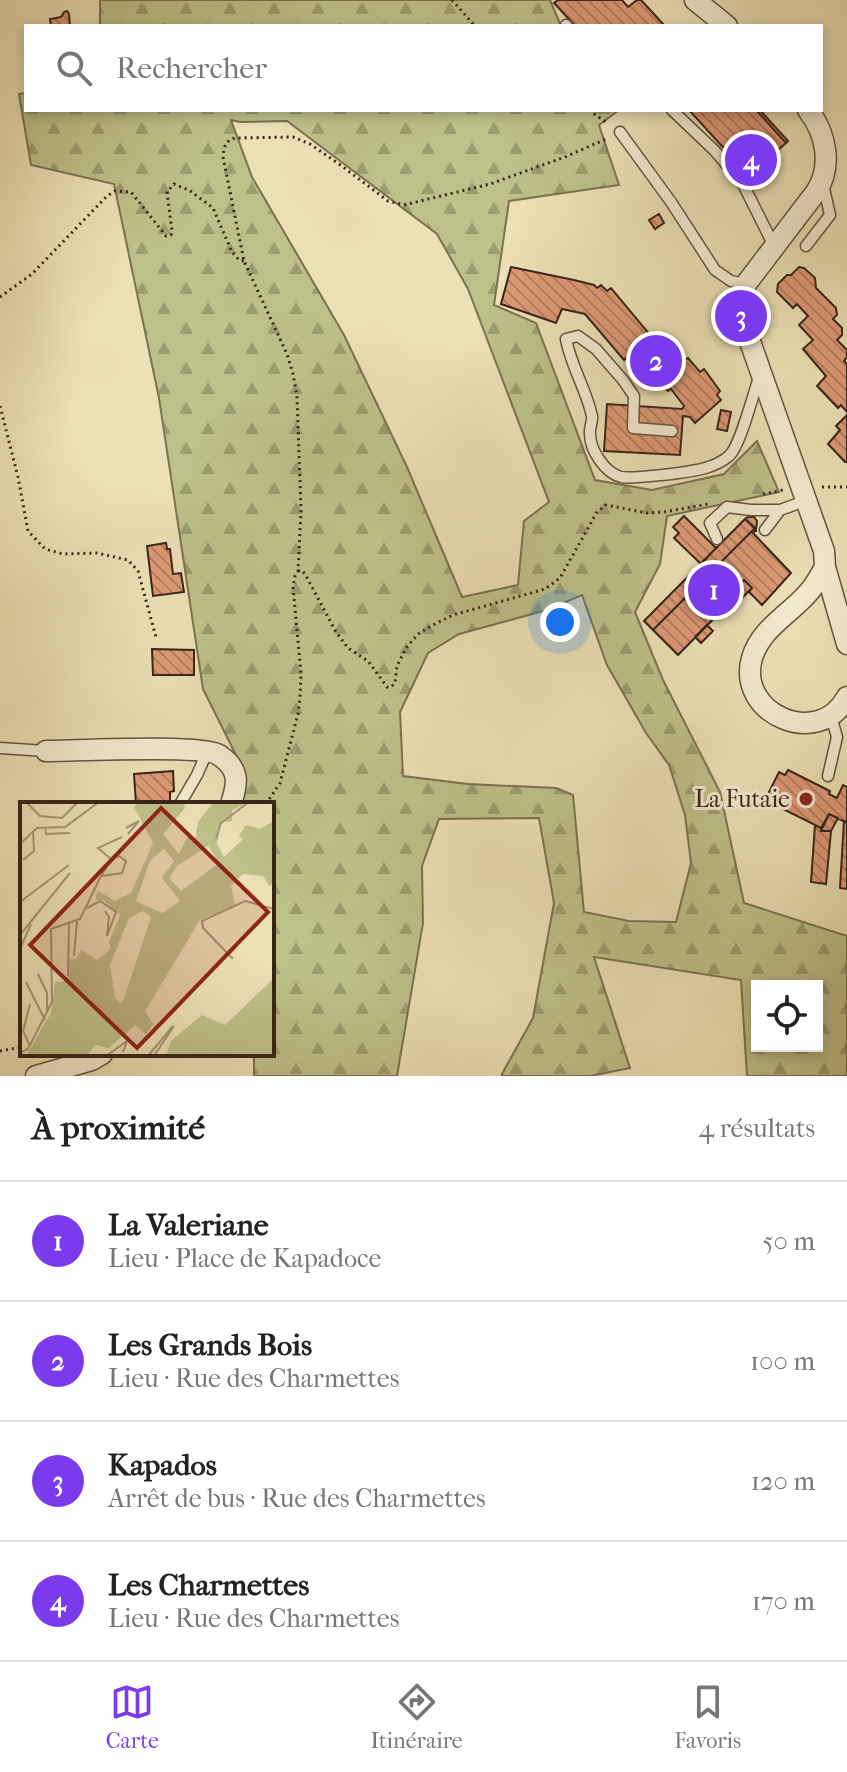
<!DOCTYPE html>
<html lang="fr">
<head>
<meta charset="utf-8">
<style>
  :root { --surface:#fff; --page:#f6f6f6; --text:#222; --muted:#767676; --line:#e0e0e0; --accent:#7c3aed }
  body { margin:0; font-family:"IM FELL French Canon",serif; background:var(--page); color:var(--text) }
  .controls { position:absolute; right:24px; bottom:24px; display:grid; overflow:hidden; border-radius:0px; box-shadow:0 4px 12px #0003 }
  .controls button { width:72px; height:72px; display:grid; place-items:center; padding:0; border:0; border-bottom:2px solid var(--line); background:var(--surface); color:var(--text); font:40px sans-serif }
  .you { position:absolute; left:560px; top:622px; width:28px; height:28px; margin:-20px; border:6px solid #fff; border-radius:50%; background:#1a73e8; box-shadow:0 0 0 12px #1a73e833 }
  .badge { display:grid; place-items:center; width:52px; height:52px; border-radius:50%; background:var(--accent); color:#fff; font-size:26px; font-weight:700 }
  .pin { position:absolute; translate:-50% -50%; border:4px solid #fff; box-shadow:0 2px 8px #0006 }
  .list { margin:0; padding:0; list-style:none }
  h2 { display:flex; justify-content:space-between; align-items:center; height:104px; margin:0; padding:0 32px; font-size:34px }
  h2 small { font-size:26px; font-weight:400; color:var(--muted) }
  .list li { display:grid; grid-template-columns:52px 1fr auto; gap:24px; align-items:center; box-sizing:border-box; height:120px; padding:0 32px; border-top:2px solid var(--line) }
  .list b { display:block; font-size:30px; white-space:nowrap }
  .list p { margin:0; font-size:26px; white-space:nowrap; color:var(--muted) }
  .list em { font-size:26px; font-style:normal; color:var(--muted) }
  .icon { flex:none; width:44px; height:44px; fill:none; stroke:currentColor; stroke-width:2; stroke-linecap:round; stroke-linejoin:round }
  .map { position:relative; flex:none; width:847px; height:1076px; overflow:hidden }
  .search { position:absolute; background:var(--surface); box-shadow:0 4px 12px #0003; left:24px; right:24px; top:24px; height:88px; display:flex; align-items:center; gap:20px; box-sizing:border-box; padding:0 28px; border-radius:0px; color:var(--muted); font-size:30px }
  .sheet { height:584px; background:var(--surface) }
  nav { display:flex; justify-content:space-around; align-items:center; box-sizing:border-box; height:112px; border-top:2px solid var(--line); background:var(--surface); font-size:22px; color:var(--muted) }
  nav a { display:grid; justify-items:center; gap:4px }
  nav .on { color:var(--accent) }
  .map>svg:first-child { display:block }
  .forest { fill:url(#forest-firs); stroke:#7a7250; stroke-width:2; fill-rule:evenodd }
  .building { fill:url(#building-back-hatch); stroke:#372418; stroke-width:2 }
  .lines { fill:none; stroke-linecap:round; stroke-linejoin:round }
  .lane-casing { stroke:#645340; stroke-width:13 }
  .street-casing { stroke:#645340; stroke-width:23 }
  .path { stroke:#372418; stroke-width:3; stroke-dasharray:2 4; stroke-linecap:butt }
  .lane { stroke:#f3ebd0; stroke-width:10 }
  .street { stroke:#f3ebd0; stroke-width:20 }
  .poi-dot { fill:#8f2418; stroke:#f3ebd0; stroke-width:3 }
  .labels { text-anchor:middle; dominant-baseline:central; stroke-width:6; stroke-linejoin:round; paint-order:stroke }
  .poi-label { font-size:24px; fill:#372418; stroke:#f3ebd0; text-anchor:end }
  .inset-road { fill:none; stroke:#a49577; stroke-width:2 }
  .view { fill:#8f2418; fill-opacity:0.15; stroke:#8f2418; stroke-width:4 }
  .inset-edge { fill:none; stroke:#372418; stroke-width:4 }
</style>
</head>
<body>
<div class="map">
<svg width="847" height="1076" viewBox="0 0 847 1076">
  <defs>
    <pattern id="forest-firs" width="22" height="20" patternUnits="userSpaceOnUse" patternTransform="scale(2)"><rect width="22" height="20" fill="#bec089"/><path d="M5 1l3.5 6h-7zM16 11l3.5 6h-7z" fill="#9b9c6f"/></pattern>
    <pattern id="building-back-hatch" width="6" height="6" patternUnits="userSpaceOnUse" patternTransform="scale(2)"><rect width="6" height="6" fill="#dd9975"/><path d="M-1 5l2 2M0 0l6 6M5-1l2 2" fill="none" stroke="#b47d5f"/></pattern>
  </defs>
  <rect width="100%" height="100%" fill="#ece0b6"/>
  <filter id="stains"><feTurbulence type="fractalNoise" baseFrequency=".0025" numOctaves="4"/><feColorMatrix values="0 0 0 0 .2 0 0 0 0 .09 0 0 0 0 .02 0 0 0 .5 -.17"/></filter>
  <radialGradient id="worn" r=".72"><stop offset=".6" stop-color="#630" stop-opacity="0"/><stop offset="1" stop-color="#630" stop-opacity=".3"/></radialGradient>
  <path class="forest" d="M100,0H550L561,26H100Z
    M26,93V110H619L599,125L619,185L509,201L494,305L536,323L595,480L652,490L724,474L757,441L779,492L667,516L660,564L635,612L663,680L720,792L744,903L847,936V1076H747L741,980L594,957L630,1068L590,1076H502V1074L533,1018L554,903L539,818L439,819L422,866L423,923L397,1076H254V1054H272V804H236L245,773L203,689L159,398L114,184L31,165L19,94ZM231,120L240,122L287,121L437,234L468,289L549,502L524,521L518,585L462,597L407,467L344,335L252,177ZM582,595L607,665L646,733L669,765L685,815L691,863L676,922L629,921L584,912L573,795L556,788L468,784L403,776L400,712L428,653L459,634L547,610ZM757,986H817V1046H757Z"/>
  <path class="building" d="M558,0H622L628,7L637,0H641L665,26H575L554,3Z
    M67,11L69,14L70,26H51L50,19L61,17L64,12Z
    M689,110H756L786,143L749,176Z
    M756,110H760L788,141L786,143Z
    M659,214L664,223L655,229L649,220Z
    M511,267L574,280L594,285L597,288L601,285L607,291L611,288L650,335L654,332L674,359L678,356L683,361L688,358L700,372L704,369L720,391L717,395L721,400L695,423L690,417L683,416L680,455L604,451L607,404L682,409L684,406L671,389L668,391L655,376L647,383L626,358L624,360L585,314L562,309L556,323L501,304Z
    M799,267L804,268L815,278L816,288L836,308L837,315L833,319L842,328V335L837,340L847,350V357L844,361L847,364V412L841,405L838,408L817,386L826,376L803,349L813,340L799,325L808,316L797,304L793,308L777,292L778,284L787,275H791Z
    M721,410L731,412L727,431L717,429Z
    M847,415V462H845L828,444L840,430L836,426Z
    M684,516L716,548L701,564L674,538L679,533L673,527Z
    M748,517H754L757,521L756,530L745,519Z
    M745,519L755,528L653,630L644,621Z
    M755,528L756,530L753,533L791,573L762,605L749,592L752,588L744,580L735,589L739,593L678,655L653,630Z
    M166,543L167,549H170L173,574L181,573L184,592L153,596L147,546Z
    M744,580L752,588L743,597L735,589Z
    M707,625L713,631L701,643L695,637Z
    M152,649L194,650V675H153Z
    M788,770L830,791L829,794L837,798L843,785L847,787V823L829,814L821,828L765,800L779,772L785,775Z
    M173,771L174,791L170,792V804H136L134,774Z
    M829,814L838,818L831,831H821Z
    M844,821L847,823V889L840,888Z
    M815,825L821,828V831H831L826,884L811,882Z"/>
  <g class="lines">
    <g class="lane-casing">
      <path id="lane" d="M566,25L567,26
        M672,110L715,151L743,184L774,246
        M620,132L671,202L715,270L731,281L746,284
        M806,246L830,215L823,184
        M672,431L633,428L634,396L623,380L596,349L578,336L566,339C571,366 586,389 592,416C593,422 589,427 590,434C590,450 605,473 621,477C631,479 659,475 671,474C691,471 712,470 729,456C741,445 753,393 760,375
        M765,530L780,510
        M717,539L710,523L727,507L751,510H780L805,501
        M0,748L46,751
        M828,776L837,737L831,716
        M180,804L197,775L207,752"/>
    </g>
    <g class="street-casing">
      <path id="street" d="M695,0L727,26
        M808,110C826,133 833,166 816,192L746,284L741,303V316L824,551L825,567L847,644
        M825,567C820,576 815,586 808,593C789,615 761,628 752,658C736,714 819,750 847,697
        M46,751C74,751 202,744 219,755C240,769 238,783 231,804
        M36,1076L92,1060L102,1054"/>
    </g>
    <path class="path" d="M452,0L475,26
      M589,110L607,123
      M0,297L32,274L107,196L115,191L131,192L166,236L171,235L172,231L167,192L174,184L189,190L213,208L232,252L239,260L244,261
      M0,406L18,477L28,531L45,549L63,554L97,553L128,560L138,571L156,637
      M822,487H847
      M763,494L783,490
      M298,571L301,570L305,574L336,632L348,648L368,661L387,687H391L395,683L397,666L406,648L418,634L431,626L453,615L545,589L560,578L597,512L606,505L647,513L664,512L708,504
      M266,804L280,783L298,714L300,697L301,674L293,587L295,576L298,571L301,511L297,396L293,374L287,354L244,261L223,157C224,147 225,141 235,138L293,137L310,144L339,164L388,201L404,205L490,184L565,157L606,139
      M0,1051L22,1047"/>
    <use href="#lane" class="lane"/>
    <use href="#street" class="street"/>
  </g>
  <circle class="poi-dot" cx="806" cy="799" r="8"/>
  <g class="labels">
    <g class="poi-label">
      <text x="790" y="799">La Futaie</text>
    </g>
  </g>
  <g transform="translate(20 802)">
    <rect width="254" height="254" fill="#ece0b6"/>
    <path d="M118,0H163L165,6L143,32L159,52L168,34L175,38L178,20L192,2L181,0H229L212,8V19L201,20L197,42L204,55L223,37L219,34L226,23L240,27L254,19V81L249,84L243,74L223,72L211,84L215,104L180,118L125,209L133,222L126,232L115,223L89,246L75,243L67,254H6L31,211L35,180L47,179L48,156L56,157L61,147L77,158L91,147L89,140L100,113L83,98H75L78,89L95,99L111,91L133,41L114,5ZM188,44L199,61L161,89L149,76L157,64ZM144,47L154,59L142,76L160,99L142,111L116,99L130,59ZM123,109L131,115L102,202L95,196L90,163L109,116ZM254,176V254H146L151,239L182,213L205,223Z" fill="#bec089" fill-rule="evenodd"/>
    <path class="inset-road" d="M6,0L20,14L42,16L58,0M25,25L26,32L50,31M106,26L119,19L108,32M196,37L201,21L229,0M2,40L17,26L45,25L79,0M91,57L78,46L102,35M3,58L14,49L13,29M0,73L1,38M0,100L49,63M67,106L80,99L96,110L87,134L89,115L85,109M0,133L50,71M0,147L11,122M54,154L57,119M213,157L183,126L182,119L225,99L254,107M18,172L27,191V211M48,174L49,121M6,180L25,218M10,244L3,229L10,202M0,251L8,247L32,200L31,127L60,117L80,76L91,57L99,54L106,59L102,71L82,74M86,254L107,239L103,250M128,254L153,224M134,254L154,224"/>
    <path class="view" d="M141,6L248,110L117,246L10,143Z"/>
    <rect width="254" height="254" class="inset-edge"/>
  </g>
  <rect width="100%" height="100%" filter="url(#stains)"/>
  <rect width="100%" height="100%" fill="url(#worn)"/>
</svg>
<div class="controls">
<button><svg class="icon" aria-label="locate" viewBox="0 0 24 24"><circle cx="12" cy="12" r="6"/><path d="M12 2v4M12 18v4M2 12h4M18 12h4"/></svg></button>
</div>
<div class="you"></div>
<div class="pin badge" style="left:714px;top:590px">1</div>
<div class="pin badge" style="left:656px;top:361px">2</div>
<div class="pin badge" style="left:741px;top:316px">3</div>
<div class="pin badge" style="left:751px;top:160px">4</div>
<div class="search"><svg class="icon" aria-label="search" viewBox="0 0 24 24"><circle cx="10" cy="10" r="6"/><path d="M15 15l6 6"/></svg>Rechercher</div>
</div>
<section class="sheet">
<h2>À proximité<small>4 résultats</small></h2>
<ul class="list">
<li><span class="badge">1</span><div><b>La Valeriane</b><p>Lieu · Place de Kapadoce</p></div><em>50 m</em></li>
<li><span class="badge">2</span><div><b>Les Grands Bois</b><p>Lieu · Rue des Charmettes</p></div><em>100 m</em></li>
<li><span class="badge">3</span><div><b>Kapados</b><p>Arrêt de bus · Rue des Charmettes</p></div><em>120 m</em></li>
<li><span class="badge">4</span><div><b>Les Charmettes</b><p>Lieu · Rue des Charmettes</p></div><em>170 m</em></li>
</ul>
</section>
<nav>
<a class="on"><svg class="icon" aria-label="map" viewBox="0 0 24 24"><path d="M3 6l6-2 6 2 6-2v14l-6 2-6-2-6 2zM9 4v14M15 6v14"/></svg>Carte</a>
<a><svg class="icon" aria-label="directions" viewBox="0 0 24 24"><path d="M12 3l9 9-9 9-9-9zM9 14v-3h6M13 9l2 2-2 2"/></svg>Itinéraire</a>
<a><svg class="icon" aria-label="saved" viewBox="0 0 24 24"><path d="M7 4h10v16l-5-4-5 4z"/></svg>Favoris</a>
</nav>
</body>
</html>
